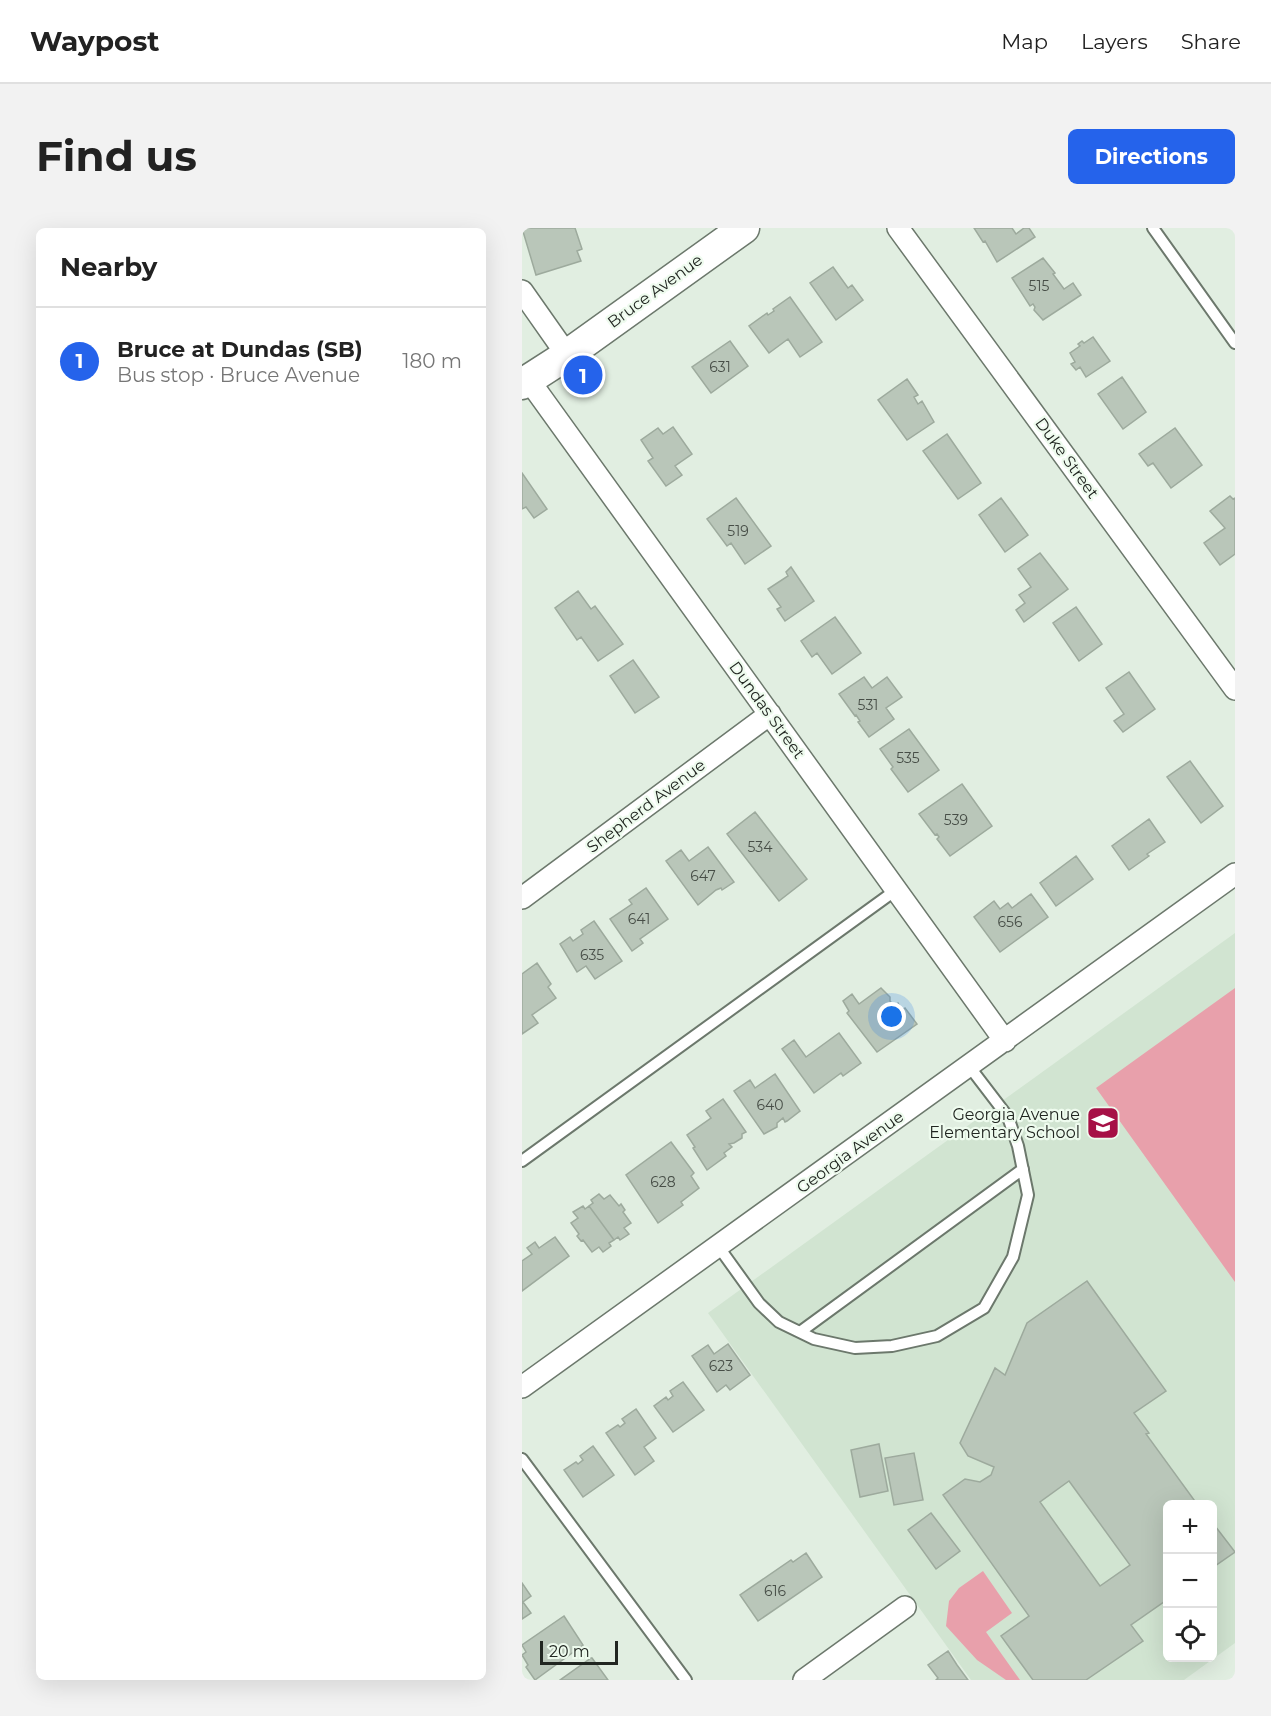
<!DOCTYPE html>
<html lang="en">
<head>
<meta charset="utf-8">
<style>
  :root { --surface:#fff; --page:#f2f2f2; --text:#222; --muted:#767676; --line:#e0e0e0; --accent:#2563eb }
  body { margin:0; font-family:Montserrat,sans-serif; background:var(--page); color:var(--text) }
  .controls { position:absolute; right:18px; bottom:18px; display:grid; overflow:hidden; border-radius:9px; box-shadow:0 6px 24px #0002 }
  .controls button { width:54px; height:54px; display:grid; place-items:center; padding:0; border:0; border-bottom:2px solid var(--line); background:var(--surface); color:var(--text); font:30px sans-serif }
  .scale { position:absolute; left:18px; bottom:15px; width:78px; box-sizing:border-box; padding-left:6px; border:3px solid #212621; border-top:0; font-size:16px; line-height:21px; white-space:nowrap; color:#212621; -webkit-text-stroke:4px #eefbee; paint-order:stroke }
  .you { position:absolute; left:370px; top:789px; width:21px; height:21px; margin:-15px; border:4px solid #fff; border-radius:50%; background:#1a73e8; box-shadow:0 0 0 9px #1a73e833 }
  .badge { display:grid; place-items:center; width:39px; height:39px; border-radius:50%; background:var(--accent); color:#fff; font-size:20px; font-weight:700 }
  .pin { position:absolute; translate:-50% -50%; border:3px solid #fff; box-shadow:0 2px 6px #0006 }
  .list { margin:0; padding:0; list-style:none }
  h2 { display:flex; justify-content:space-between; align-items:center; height:78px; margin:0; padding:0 24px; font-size:26px }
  h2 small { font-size:20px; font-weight:400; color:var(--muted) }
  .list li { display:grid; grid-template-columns:39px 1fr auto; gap:18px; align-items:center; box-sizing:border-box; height:108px; padding:0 24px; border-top:2px solid var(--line) }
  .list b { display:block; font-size:22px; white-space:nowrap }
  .list p { margin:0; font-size:20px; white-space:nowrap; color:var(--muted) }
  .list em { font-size:20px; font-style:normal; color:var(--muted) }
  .icon { flex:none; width:33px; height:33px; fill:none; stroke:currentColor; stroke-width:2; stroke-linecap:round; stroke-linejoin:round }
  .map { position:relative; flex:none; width:713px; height:1452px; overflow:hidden; border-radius:9px }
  header { display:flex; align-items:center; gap:36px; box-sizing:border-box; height:84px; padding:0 30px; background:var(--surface); border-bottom:2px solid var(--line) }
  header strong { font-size:28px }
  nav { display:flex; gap:33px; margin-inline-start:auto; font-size:21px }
  .intro { display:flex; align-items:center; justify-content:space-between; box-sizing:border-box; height:144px; padding:0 36px }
  h1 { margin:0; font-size:42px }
  .button { padding:15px 27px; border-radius:9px; background:var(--accent); color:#fff; font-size:21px; font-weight:700 }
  main { display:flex; gap:36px; padding:0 36px }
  aside { flex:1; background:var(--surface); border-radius:9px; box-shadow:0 6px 24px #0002 }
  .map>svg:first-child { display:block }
  .built { fill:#d1e4d1; fill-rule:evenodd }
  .green { fill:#e8a0ab }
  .building { fill:#b9c6b9; stroke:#9daa9d; stroke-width:1.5; fill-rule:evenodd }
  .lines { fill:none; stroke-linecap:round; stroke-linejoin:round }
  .lane-casing { stroke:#6c786c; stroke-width:14 }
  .street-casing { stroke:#6c786c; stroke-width:24 }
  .secondary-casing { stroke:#6c786c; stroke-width:33 }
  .lane { stroke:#fff; stroke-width:10 }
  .street { stroke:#fff; stroke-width:21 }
  .secondary { stroke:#fff; stroke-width:30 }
  .labels { text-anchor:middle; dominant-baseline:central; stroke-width:4.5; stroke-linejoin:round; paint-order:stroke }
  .number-label { font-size:14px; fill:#474e47 }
  .street-label { font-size:16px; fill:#212621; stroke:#eefbee }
  .poi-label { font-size:16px; fill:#212621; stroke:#eefbee; text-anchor:end }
</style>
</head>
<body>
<header>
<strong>Waypost</strong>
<nav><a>Map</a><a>Layers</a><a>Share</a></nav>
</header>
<div class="intro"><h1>Find us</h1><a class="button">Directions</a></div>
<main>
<aside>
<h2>Nearby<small></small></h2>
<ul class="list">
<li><span class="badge">1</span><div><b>Bruce at Dundas (SB)</b><p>Bus stop · Bruce Avenue</p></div><em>180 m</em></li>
</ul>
</aside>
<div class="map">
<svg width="713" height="1452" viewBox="0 0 713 1452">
  <rect width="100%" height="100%" fill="#e1eee1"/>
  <path class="built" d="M713,705V1415L662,1452H449L186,1085ZM646,1276H690V1430H646Z"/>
  <path class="green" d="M713,760V1054L574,860Z
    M461,1343L490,1385L464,1404L498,1452H484L455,1432L424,1398L427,1373L437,1360Z"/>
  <path class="building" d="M0,0H53L60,21L55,23L59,33L14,47Z
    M452,0H490L494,6L502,0H507L513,9L475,34L463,13L461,14Z
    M521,30L533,45L531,46L542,61L551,55L559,67L521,92L512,82L513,79L511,76L508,78L490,50Z
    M311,39L326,60L330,57L341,72L314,92L288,55Z
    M268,69L300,114L278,129L266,111L247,125L227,98L245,85L246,87L252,83L251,81Z
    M571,109L588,133L564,149L558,139L554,142L549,136L553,134L548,125L558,118L556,116L560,113L562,115Z
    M208,113L226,138L189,165L170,139Z
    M600,149L624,184L601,201L576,166Z
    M385,151L396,167L392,169L396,176L400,173L412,194L385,212L356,172Z
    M151,199L170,226L153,238L160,247L144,258L126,233L131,230L119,212L136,200L141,206Z
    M653,200L680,237L649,260L631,235L626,238L617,226Z
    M425,206L459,255L436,271L401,223Z
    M0,245L25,281L12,290L4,279L0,281Z
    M708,268L711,271L713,270V326L698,337L682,315L703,300L688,283Z
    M214,270L249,318L223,336L209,315L205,318L185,291Z
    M479,270L506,307L483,324L457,287Z
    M518,325L546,361L502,394L494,382L503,375L497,367L509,359L496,341Z
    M269,339L292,373L263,393L255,381L259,379L246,361L266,348L264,344Z
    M56,363L69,381L73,378L101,416L76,433L59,409L55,412L33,380Z
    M554,379L580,416L557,433L531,395Z
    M313,389L339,425L310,446L295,425L290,429L279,413Z
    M111,432L137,469L113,485L88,448Z
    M607,444L633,481L601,504L592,493L602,486L584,460Z
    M342,449L350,460L365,449L380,469L364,480L372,491L347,509L336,494L338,493L334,487L333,488L317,466Z
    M387,501L417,542L386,564L369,541L371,539L358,521Z
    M668,533L701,578L679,595L645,549Z
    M440,556L470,598L428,628L415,611L417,609L415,606L413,607L397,586Z
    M233,584L285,651L257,673L205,606Z
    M627,591L643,614L625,626L627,628L607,642L590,618Z
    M186,619L212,654L200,662L199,660L194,662L176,677L144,633L159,622L167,633Z
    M554,628L571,651L534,678L518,655Z
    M124,660L146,691L118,711L121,715L110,723L88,691L110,676L107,672Z
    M509,666L526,689L478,724L452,689L472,673L478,681L486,675L490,680Z
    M72,693L100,733L73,751L64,738L55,744L38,716L48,709L51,713L61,706L59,702Z
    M15,735L29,756L26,759L34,770L10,787L16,795L0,806V746Z
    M359,760L368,769V773L372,778L376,775L380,782L383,780L395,796L355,824L325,785L327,783L321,773L330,766L337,776Z
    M317,805L339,835L321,848L319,845L292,865L260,821L272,812L284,829Z
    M253,846L278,883L265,893L263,894L261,890L255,895V899L242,906L212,863L228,852L233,860Z
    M201,871L224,904L220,906V910L212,915L207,916L210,919L202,925L204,928L185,942L171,920L173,919L165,907L189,890L184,883Z
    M149,914L172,945L169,948L177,960L159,974L161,977L136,995L104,947Z
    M77,966L82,971L88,967L97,978L99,976L103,982L101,984L109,995L102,1000L107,1006L98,1012L96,1009L92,1012L67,978L71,975L69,972Z
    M61,978L63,981L67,978L92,1012L87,1015L89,1018L81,1024L77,1019L70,1024L61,1012L59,1013L55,1008L57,1006L49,995L56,990L51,984Z
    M33,1009L47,1028L0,1063V1033L10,1026L5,1020L13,1014L17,1020Z
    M565,1053L644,1163L612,1185L627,1205L624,1206L675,1276H646V1371L609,1397L621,1413L564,1452H511L479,1408L507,1388L421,1267L443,1251L458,1254L469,1247L472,1239L446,1228L438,1215L473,1140L483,1147L505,1095ZM547,1253L608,1337L578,1358L518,1274Z
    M206,1116L228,1147L208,1162L204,1157L195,1164L170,1128L186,1117L192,1126Z
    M161,1154L182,1182L151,1204L132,1178L144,1169L146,1172L151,1168L148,1163Z
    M114,1181L134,1210L122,1219L132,1233L113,1247L84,1205L96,1197L98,1199L103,1195L100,1191Z
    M357,1216L366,1263L338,1269L329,1222Z
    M71,1218L92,1247L61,1269L42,1242L54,1234L56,1236L61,1232L58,1228Z
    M392,1225L401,1272L372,1277L363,1230Z
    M409,1285L438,1323L414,1341L386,1302Z
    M690,1294L713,1324L690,1340Z
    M284,1325L300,1349L236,1393L218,1367L269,1332L271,1334Z
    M0,1355L9,1368L1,1374L9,1385L0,1391Z
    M42,1388L61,1417L13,1452L4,1439L6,1437L0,1427L4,1424L0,1417Z
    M426,1423L435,1437L446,1452H414L416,1450L406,1437Z
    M70,1430L86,1452H38L69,1430Z"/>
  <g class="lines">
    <g class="lane-casing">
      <path id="lane" d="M631,0L713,115
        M0,933L374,662
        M196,1018L237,1075L257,1094L292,1111L333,1120L370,1118L415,1108L462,1080L491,1029L506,967L496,918L486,889L447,838
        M278,1104L501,941
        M0,1231L164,1452"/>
    </g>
    <g class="street-casing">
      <path id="street" d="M376,0L713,461
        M0,63L45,127
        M6,151L483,813
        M0,670L248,486
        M0,1159L713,646
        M282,1452L383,1379"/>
    </g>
    <g class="secondary-casing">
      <path id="secondary" d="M0,156L45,127L222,0"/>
    </g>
    <use href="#lane" class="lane"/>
    <use href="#street" class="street"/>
    <use href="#secondary" class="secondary"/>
  </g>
  <defs>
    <g id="school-square" transform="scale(1.725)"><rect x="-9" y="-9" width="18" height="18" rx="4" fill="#a61046" stroke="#eefbee"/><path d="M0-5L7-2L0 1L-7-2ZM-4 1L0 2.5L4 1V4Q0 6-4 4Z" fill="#fff"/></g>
  </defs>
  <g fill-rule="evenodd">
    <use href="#school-square" x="581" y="895"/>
  </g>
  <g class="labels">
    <g class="number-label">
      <text x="517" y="58">515</text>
      <text x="198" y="139">631</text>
      <text x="216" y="303">519</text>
      <text x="346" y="477">531</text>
      <text x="386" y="530">535</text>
      <text x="434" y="592">539</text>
      <text x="238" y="619">534</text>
      <text x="181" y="648">647</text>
      <text x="117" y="691">641</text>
      <text x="488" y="694">656</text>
      <text x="70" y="727">635</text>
      <text x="248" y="877">640</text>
      <text x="141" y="954">628</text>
      <text x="199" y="1138">623</text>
      <text x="253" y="1363">616</text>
    </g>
    <g class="street-label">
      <text transform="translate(133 63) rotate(-36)">Bruce Avenue</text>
      <text transform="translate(545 230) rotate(54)">Duke Street</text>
      <text transform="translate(245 482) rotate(54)">Dundas Street</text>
      <text transform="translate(124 578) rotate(-37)">Shepherd Avenue</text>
      <text transform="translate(328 924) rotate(-36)">Georgia Avenue</text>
    </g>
    <g class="poi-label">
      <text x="558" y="886">Georgia Avenue<tspan x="558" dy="18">Elementary School</tspan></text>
    </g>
  </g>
</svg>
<div class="controls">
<button>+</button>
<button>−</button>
<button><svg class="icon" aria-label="locate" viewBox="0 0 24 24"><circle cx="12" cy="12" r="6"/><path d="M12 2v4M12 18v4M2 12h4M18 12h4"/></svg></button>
</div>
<div class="scale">20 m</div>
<div class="you"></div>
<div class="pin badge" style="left:61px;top:147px">1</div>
</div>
</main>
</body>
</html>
